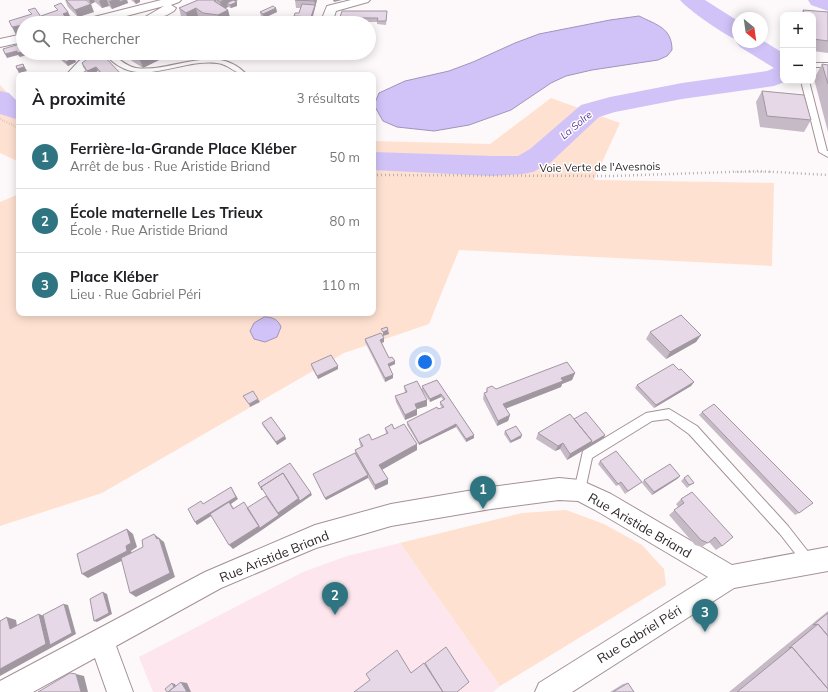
<!DOCTYPE html>
<html lang="fr">
<head>
<meta charset="utf-8">
<style>
  :root { --surface:#fff; --page:#f6f6f6; --text:#202124; --muted:#757577; --line:#e0e0e0; --accent:#2f7581 }
  body { margin:0; font-family:Mulish,sans-serif; background:var(--page); color:var(--text) }
  .controls { position:absolute; right:12px; top:12px; display:grid; overflow:hidden; border-radius:8px; box-shadow:0 2px 10px #0003 }
  .controls button { width:36px; height:36px; display:grid; place-items:center; padding:0; border:0; border-bottom:1px solid var(--line); background:var(--surface); color:var(--text); font:20px sans-serif }
  .compass { position:absolute; left:732px; top:12px; width:36px; height:36px; border-radius:50%; background:var(--surface); box-shadow:0 2px 10px #0003; rotate:151deg }
  .you { position:absolute; left:425px; top:362px; width:14px; height:14px; margin:-10px; border:3px solid #fff; border-radius:50%; background:#1a73e8; box-shadow:0 0 0 6px #1a73e833 }
  .badge { display:grid; place-items:center; width:26px; height:26px; border-radius:50%; background:var(--accent); color:#fff; font-size:13px; font-weight:700 }
  .pin { position:absolute; translate:-50% -33px; filter:drop-shadow(0 1px 2px #0008) }
  .pin::after { content:''; position:absolute; top:21px; width:14px; height:12px; background:inherit; clip-path:polygon(0 0,100% 0,50% 100%) }
  .list { margin:0; padding:0; list-style:none }
  h2 { display:flex; justify-content:space-between; align-items:center; height:52px; margin:0; padding:0 16px; font-size:17px }
  h2 small { font-size:13px; font-weight:400; color:var(--muted) }
  .list li { display:grid; grid-template-columns:26px 1fr auto; gap:12px; align-items:center; box-sizing:border-box; height:64px; padding:0 16px; border-top:1px solid var(--line) }
  .list b { display:block; font-size:15px; white-space:nowrap }
  .list p { margin:0; font-size:13px; white-space:nowrap; color:var(--muted) }
  .list em { font-size:13px; font-style:normal; color:var(--muted) }
  .icon { flex:none; width:22px; height:22px; fill:none; stroke:currentColor; stroke-width:2; stroke-linecap:round; stroke-linejoin:round }
  .map { position:relative; flex:none; width:828px; height:692px; overflow:hidden }
  .search { position:absolute; background:var(--surface); box-shadow:0 2px 10px #0003; left:16px; top:16px; width:360px; height:44px; display:flex; align-items:center; gap:10px; box-sizing:border-box; padding:0 14px; border-radius:22px; color:var(--muted); font-size:15px }
  .panel { position:absolute; background:var(--surface); box-shadow:0 2px 10px #0003; left:16px; top:72px; width:360px; height:244px; border-radius:8px }
  .map>svg:first-child { display:block }
  .built { fill:#fde6ee }
  .green { fill:#fee1d1 }
  .water { fill:#d1c3f8; stroke:#a094ba }
  .lines { fill:none; stroke-linecap:round; stroke-linejoin:round }
  .river { fill:#d1c3f8; fill-rule:evenodd }
  .service-casing { stroke:#a49198; stroke-width:2 }
  .minor-casing { stroke:#a49198; stroke-width:2 }
  .path-far1 { stroke:#b5b0b2; stroke-width:2; stroke-dasharray:0.5 2; stroke-linecap:butt }
  .path { stroke:#b5b0b2; stroke-width:2.5; stroke-dasharray:1 3; stroke-linecap:butt }
  .service { fill:#fff; fill-rule:evenodd }
  .minor { fill:#fff; fill-rule:evenodd }
  .wall { fill:#c6bac6 }
  .shaded-wall { fill:#a197a1 }
  .building { fill:#e6d8e6; stroke:#a197a1 }
  .labels { text-anchor:middle; dominant-baseline:central; stroke-width:3; stroke-linejoin:round; paint-order:stroke }
  .far-water-label { font-size:10px; font-style:italic; fill:#5b3598; stroke:#fff }
  .street-label { font-size:11px; fill:#2d2629; stroke:#fff }
  .near-street-label { font-size:13px; fill:#2d2629; stroke:#fff }
</style>
</head>
<body>
<div class="map">
<svg width="828" height="692" viewBox="0 0 828 692">
  <rect width="100%" height="100%" fill="#fdf9fa"/>
  <path class="built" d="M400,543L500,686L493,692H153L139,657L303,572L347,556Z"/>
  <path class="green" d="M0,85L19,105V162L0,153Z
    M551,98L620,123L594,180L774,183L772,266L459,250L429,324L344,353L102,493L0,526V202L19,194V313H373V141L490,144Z
    M566,510L604,524L642,545L664,569L666,585L500,686L400,543L522,513Z"/>
  <path class="water" d="M639,16C657,25 672,28 672,50L667,56L658,60L592,70L566,76L551,83L511,110L469,125L434,131L397,127L383,121L374,105L379,93L405,81L449,71L473,62L515,43L539,34L610,20Z
    M264,317C272,317 278,319 281,327L277,337L265,342L254,339L250,331L254,323Z"/>
  <g class="lines">
    <path class="river" d="M680,0H705L738,21V42H762V40L783,53V81H787L774,86L682,99L615,112L599,117L550,163L533,172L523,174L492,176L373,170V152L492,156H518L530,149L581,105L610,97L682,83L767,71L774,68L740,47L736,42L738,40C728,38 686,8 680,0Z
      M808,0H828V11L811,5Z
      M0,91L9,93L19,103V120L0,114Z"/>
    <g class="service-casing">
      <path id="service" d="M104,53C116,53 123,66 136,68C173,73 217,41 247,75C236,75 229,64 217,63C176,58 138,93 104,53Z
        M813,63H828V67H813Z
        M801,81H809L827,151H828V157L819,152Z
        M669,409L697,426L788,526L813,558L815,562L813,566L809,568L805,566L780,534L689,434L668,419L652,421L592,458L584,495L580,497L576,495L574,491L583,451L646,413Z"/>
    </g>
    <g class="minor-casing">
      <path id="minor" d="M161,0H181L179,2L171,5L176,8L174,11L153,23H138L140,20L164,6L100,23H80L82,20Z
        M351,0H370L368,2L336,11L332,23H322L321,21L327,6Z
        M23,34V42L0,47V39Z
        M92,53H106L80,75H66L79,61Z
        M559,478L580,480L611,494L732,565L828,547V571L734,588L572,692H535L539,683L708,577L595,510L578,501L559,500L491,509L391,526L316,548L221,588L116,646L133,692H107L95,658L33,692H0V681L205,572L315,525L391,504L491,487Z"/>
    </g>
    <path class="path-far1" d="M0,119L19,128
      M733,172H773"/>
    <path class="path" d="M373,175L612,176L758,171L828,175"/>
    <use href="#service" class="service"/>
    <use href="#minor" class="minor"/>
  </g>
  <path class="wall" d="M65,0L94,12L78,17L68,7Z
    M87,0H127L128,3L112,9L109,6L102,8L95,2L91,4Z
    M131,0H140V2L136,4Z
    M198,0H238L235,1L237,2V6L231,8L228,7L225,8L228,10L230,18L220,22L205,20L198,16L188,20L181,16L179,8Z
    M295,0H317L312,19H315L316,23H288L294,18V16L299,13L301,8H296Z
    M276,8L277,12L264,18L261,16L260,12Z
    M803,10L828,12V53L813,51V15H801Z
    M387,15L386,25L377,24V22H363L362,23H347V21H341L340,17Z
    M57,53H81L72,57L74,58L76,62L68,66L62,61Z
    M124,53H159L161,59L143,68L126,57Z
    M186,53H200L192,57Z
    M82,63L122,75H101L98,71L89,75L83,67Z
    M822,64L828,65V132L814,79Z
    M762,91L811,120L804,132L760,127L756,102Z
    M650,332L701,335L696,342L666,359L646,339Z
    M384,338V342L382,343L389,358L395,361V364L389,367L393,375V378L385,382L365,342V339Z
    M311,364L338,366V369L318,379L312,368Z
    M679,370L694,382L691,386L654,408L635,388L637,385Z
    M575,373L572,380L562,384L561,387L506,408L510,415L508,421L497,426L483,399L484,393H486L487,388L496,389Z
    M437,380L474,435V438L466,442L456,427L419,445L407,425V422L442,408L440,405V402L443,400L441,397L430,402L422,390V386Z
    M404,386L427,406L417,409V415L405,420L396,402L395,396L405,393Z
    M702,412L799,513L795,515L699,415Z
    M574,419L604,438L567,460L560,449L555,451L536,439L538,433Z
    M262,423L285,436L286,439L277,445L263,426Z
    M385,428L394,429L417,450L382,469L388,484L375,490L368,478L326,500L313,474L355,453V450L361,447L360,445L359,439L372,440L386,434Z
    M505,431L521,438L510,443L504,434Z
    M600,461L639,484L625,494L619,485L616,486L598,464Z
    M680,476L677,479L652,495L642,483L644,480Z
    M684,478L694,483L691,485L687,488L681,481Z
    M692,492L722,546L716,550L709,542L702,547L695,545L669,515L678,507L676,504L681,499Z
    M828,611V692H729L780,650Z
    M628,683L634,692H610L623,684Z"/>
  <path class="shaded-wall" d="M89,0H94L95,2L91,4Z
    M101,0H107L109,6L102,8L99,1Z
    M113,0H127L128,3L112,9L109,1Z
    M134,0H140V2L136,4Z
    M224,0H238L234,2H237V6L231,8L230,5L227,3L228,7L222,10L220,2Z
    M314,0H317L312,20L311,17L315,5Z
    M333,0H342L334,2Z
    M91,4L94,12L78,17L75,10Z
    M196,8L198,16L188,20L186,13Z
    M276,8L277,12L264,18L263,14Z
    M228,10L230,18L220,22L218,15Z
    M68,12L70,16L65,17L66,20L54,23H29Z
    M23,25V33L16,35L12,27Z
    M17,51L23,52V53H49L36,56L34,53L20,57L18,55L7,58L5,54Z
    M70,53H81L70,58L68,54Z
    M155,53H159L161,59L143,68L140,60Z
    M190,53H200L192,57Z
    M74,58L76,62L68,66L66,62Z
    M23,64L27,71L19,73L17,69Z
    M96,67L98,71L89,75L87,71Z
    M388,330L389,334L383,336V332Z
    M701,335L696,342L666,359L670,352Z
    M384,338V342L381,343L380,340Z
    M395,361V364L388,367V364Z
    M338,366V369L318,379L317,376Z
    M575,373L572,380L562,384L561,387L502,410L503,404L561,378Z
    M393,375V378L385,382V378Z
    M694,382L691,386L654,408L656,405Z
    M441,394V397L430,402V399Z
    M258,399L260,402L250,407L249,404Z
    M427,400V406L417,409V415L405,420V415L415,404Z
    M510,415L508,421L497,426L498,421Z
    M456,424V427L419,445V443Z
    M474,435V438L466,442V439Z
    M522,435L521,438L510,443L511,441Z
    M605,435L604,438L567,460L570,454L592,441Z
    M285,436L286,439L277,445L276,442Z
    M563,443L560,449L555,451L558,446Z
    M417,444V450L380,471L379,465Z
    M368,475V478L326,500L325,498Z
    M680,476L677,479L652,495L654,492Z
    M388,479V484L375,490V485Z
    M231,487L238,499L231,504L237,513L230,504L197,525L195,522Z
    M311,493L312,495L262,530L233,549L229,545L259,526L260,528L278,513L299,498Z
    M127,529L133,534L137,547L131,551L133,555L88,578L82,574L126,546Z
    M154,534L164,542L175,577L136,597L130,593L157,539Z
    M103,592L107,594L112,614L97,622L94,621Z
    M64,604L68,605L76,634L0,676V669L39,614L47,617Z
    M7,617L16,620L18,632L10,629Z
    M76,674L84,676L88,692H81Z
    M181,682L187,683L191,692H187Z
    M172,683L175,684L178,690L176,692Z"/>
  <path class="building" d="M66,0H86L91,4L75,10Z
    M119,0H125L120,2Z
    M198,0H216L214,1L228,10L218,15L203,13L196,8L186,13L179,8Z
    M217,0H224L220,2Z
    M233,0L237,2L230,5L227,3Z
    M295,0H314V1Z
    M61,3L68,12L63,14L65,16L44,21L41,16L58,10L54,6Z
    M302,4L315,5L311,17L294,16L295,13H299Z
    M273,6L276,8L263,14L260,12Z
    M35,8L43,20L29,23H23V25L12,27L9,21L32,14L28,10Z
    M803,10L828,12V41L813,39V15H805Z
    M342,11H387L386,21H377L378,18H362V20H347V17H340Z
    M165,16L180,21L177,23H149L155,19L158,20Z
    M289,18L315,19L314,23H288Z
    M93,21L96,23H90Z
    M23,43V52L17,53V51L5,54L3,49Z
    M57,53H70L68,54L74,58L66,62L60,57L61,56Z
    M95,53H101L122,75H103L96,67L87,71L82,63Z
    M129,53H155L140,60Z
    M23,64L24,67L17,69L16,66Z
    M822,64L828,65V84Z
    M97,72L99,75H88Z
    M43,74H55V75H43Z
    M762,91L804,95L811,120L767,116Z
    M681,315L701,335L670,352L650,332Z
    M387,327L388,330L383,332L381,329Z
    M381,333L384,338L380,340L389,358L392,357L395,361L388,364L393,375L385,378L365,339Z
    M331,355L338,366L317,376L311,364Z
    M567,362L575,373L561,378L563,381L503,404L510,415L498,421L484,393L487,392V388L492,386L496,389Z
    M673,364L679,370L681,369L694,382L656,405L637,385Z
    M437,380L474,435L466,439L456,424L419,443L407,422L437,407L438,409L444,407L440,402L445,399L441,394L430,399L422,386Z
    M417,381L427,400L415,404L417,409L405,415L395,396L407,392L404,386Z
    M253,391L258,399L249,404L243,396Z
    M714,404L813,503L799,513L702,412Z
    M586,412L605,435L590,444L592,441L574,419Z
    M570,414L592,441L570,454L563,443L558,446L538,433Z
    M271,417L285,436L276,442L262,423Z
    M392,424L394,429L404,424L417,444L379,465L388,479L375,485L355,450L363,446L359,439L369,434L372,440L388,433L385,428Z
    M516,426L522,435L511,441L505,431Z
    M616,451L642,482L628,491L621,482L618,484L600,461Z
    M355,453L368,475L325,498L313,474Z
    M290,463L311,493L300,501L283,473L261,487L262,490L258,483Z
    M670,464L680,476L654,492L644,480Z
    M283,473L299,498L278,513L261,487Z
    M688,475L694,483L689,485L684,478Z
    M231,487L236,497L195,522L188,509L201,501L203,504Z
    M692,492L733,537L722,546L715,537L708,543L701,540L674,510L684,503L681,499Z
    M266,496L279,515L260,528L247,508Z
    M229,502L233,509L244,502L259,526L229,545L210,514Z
    M127,529L131,543L126,546L127,551L82,574L77,554Z
    M154,534L157,539L159,538L170,573L130,593L121,558L143,547L142,540Z
    M103,592L109,613L94,621L90,599Z
    M64,604L72,633L50,645L43,615Z
    M828,613V636L818,624L813,625Z
    M39,614L46,644L0,669V621L7,617L10,629Z
    M818,624L828,636V689L792,647L789,648Z
    M446,647L469,682L457,692H443L425,663Z
    M792,647L828,689V692H737Z
    M397,650L411,673L424,663L443,692H354L370,680L366,674Z
    M70,673L76,674L81,692H38Z
    M181,682L187,692H168Z
    M172,683L174,687L168,692H167L165,689Z
    M628,683L634,692H613Z"/>
  <g class="labels">
    <g class="far-water-label">
      <text transform="translate(576 125) rotate(-40)">La Solre</text>
    </g>
    <g class="street-label">
      <text transform="translate(600 167) rotate(-1)">Voie Verte de l'Avesnois</text>
    </g>
    <g class="near-street-label">
      <text transform="translate(640 525) rotate(30)">Rue Aristide Briand</text>
      <text transform="translate(274 556) rotate(-22)">Rue Aristide Briand</text>
      <text transform="translate(639 634) rotate(-32)">Rue Gabriel Péri</text>
    </g>
  </g>
</svg>
<div class="controls">
<button>+</button>
<button>−</button>
</div>
<svg class="compass" viewBox="-18 -18 36 36"><path d="M0-13l5 13h-10z" fill="#e53935"/><path d="M0 13l5-13h-10z" fill="#757577"/></svg>
<div class="you"></div>
<div class="pin badge" style="left:483px;top:509px">1</div>
<div class="pin badge" style="left:335px;top:615px">2</div>
<div class="pin badge" style="left:705px;top:632px">3</div>
<div class="search"><svg class="icon" aria-label="search" viewBox="0 0 24 24"><circle cx="10" cy="10" r="6"/><path d="M15 15l6 6"/></svg>Rechercher</div>
<section class="panel">
<h2>À proximité<small>3 résultats</small></h2>
<ul class="list">
<li><span class="badge">1</span><div><b>Ferrière-la-Grande Place Kléber</b><p>Arrêt de bus · Rue Aristide Briand</p></div><em>50 m</em></li>
<li><span class="badge">2</span><div><b>École maternelle Les Trieux</b><p>École · Rue Aristide Briand</p></div><em>80 m</em></li>
<li><span class="badge">3</span><div><b>Place Kléber</b><p>Lieu · Rue Gabriel Péri</p></div><em>110 m</em></li>
</ul>
</section>
</div>
</body>
</html>
